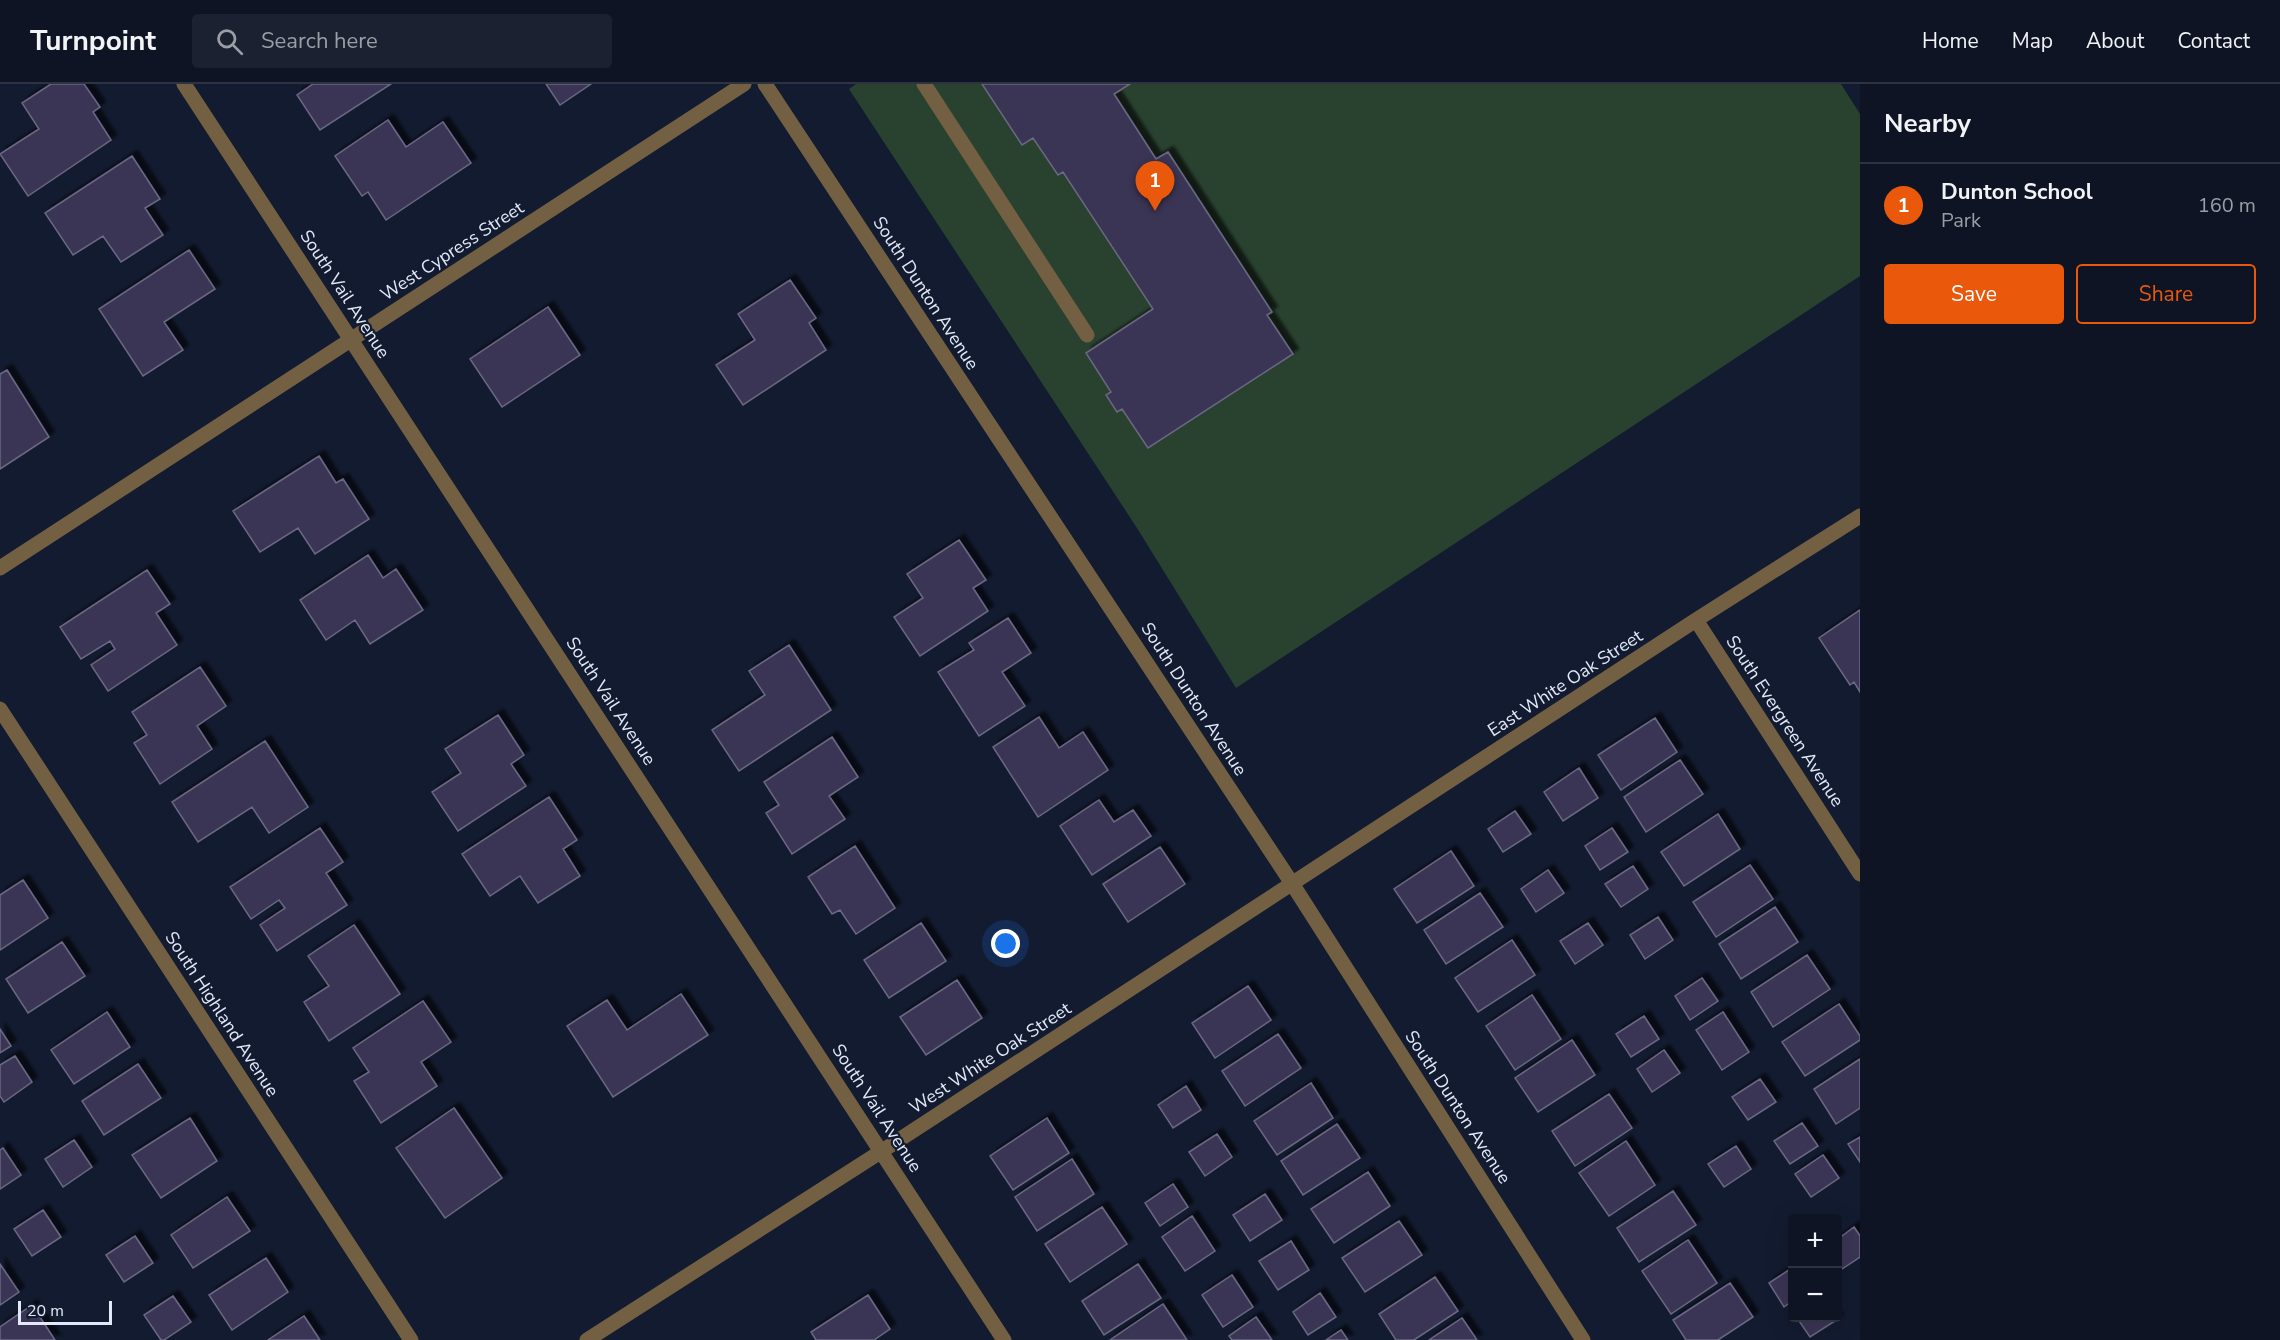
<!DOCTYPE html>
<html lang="en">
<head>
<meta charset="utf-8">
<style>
  :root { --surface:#0e1424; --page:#1c2131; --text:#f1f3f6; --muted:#9b9ea6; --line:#2e3341; --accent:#ea580c }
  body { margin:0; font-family:"Nunito Sans",sans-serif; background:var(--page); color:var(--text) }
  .controls { position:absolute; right:18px; bottom:18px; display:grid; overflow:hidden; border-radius:6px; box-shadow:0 6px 24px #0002 }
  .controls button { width:54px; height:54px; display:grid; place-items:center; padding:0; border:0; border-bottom:2px solid var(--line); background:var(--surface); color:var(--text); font:30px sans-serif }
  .scale { position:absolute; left:18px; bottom:15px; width:94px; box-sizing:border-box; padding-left:6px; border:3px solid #e2e9f8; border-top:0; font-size:16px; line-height:21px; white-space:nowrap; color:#e2e9f8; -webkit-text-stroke:4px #131b30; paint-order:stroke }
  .you { position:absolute; left:1006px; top:860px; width:21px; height:21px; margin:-15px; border:4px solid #fff; border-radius:50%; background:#1a73e8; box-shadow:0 0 0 9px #1a73e833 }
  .badge { display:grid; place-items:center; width:39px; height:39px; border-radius:50%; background:var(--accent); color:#fff; font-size:20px; font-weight:700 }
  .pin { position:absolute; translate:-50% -50px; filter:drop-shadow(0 2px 3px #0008) }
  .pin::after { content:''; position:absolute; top:32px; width:21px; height:18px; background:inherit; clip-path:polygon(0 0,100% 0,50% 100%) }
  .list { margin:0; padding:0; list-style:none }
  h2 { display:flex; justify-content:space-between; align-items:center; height:78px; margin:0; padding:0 24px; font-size:26px }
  h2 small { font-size:20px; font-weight:400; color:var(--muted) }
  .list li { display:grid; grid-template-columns:39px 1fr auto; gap:18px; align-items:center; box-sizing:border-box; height:84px; padding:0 24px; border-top:2px solid var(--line) }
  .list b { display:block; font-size:22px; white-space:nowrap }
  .list p { margin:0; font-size:20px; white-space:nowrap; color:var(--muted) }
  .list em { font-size:20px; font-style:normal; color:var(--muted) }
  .actions { display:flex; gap:12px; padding:18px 24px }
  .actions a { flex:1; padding:14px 0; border:2px solid var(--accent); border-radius:6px; text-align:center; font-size:21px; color:var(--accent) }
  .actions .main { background:var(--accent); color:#fff }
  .icon { flex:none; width:33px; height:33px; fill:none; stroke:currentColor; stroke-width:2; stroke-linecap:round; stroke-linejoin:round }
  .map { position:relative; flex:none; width:1860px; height:1256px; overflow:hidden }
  header { display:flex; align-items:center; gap:36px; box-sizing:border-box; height:84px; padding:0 30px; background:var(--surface); border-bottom:2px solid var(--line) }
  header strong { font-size:28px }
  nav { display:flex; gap:33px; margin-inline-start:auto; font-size:21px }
  .search { width:420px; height:54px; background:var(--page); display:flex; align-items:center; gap:15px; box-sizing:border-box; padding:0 21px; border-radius:6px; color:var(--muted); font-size:22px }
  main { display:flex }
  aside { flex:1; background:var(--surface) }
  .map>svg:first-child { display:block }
  .green { fill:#294230 }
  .building { fill:#3a3654; stroke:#6a6782; stroke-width:1.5; filter:url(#shadow) }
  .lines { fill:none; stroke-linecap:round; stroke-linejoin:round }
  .minor { stroke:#736042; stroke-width:15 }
  .labels { text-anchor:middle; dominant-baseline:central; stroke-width:4.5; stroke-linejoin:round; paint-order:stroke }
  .street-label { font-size:18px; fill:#e2e9f8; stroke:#131b30 }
</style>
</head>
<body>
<header>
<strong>Turnpoint</strong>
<div class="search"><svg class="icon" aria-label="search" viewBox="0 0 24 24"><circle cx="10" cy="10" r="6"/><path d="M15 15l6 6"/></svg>Search here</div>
<nav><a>Home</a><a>Map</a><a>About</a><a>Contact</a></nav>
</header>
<main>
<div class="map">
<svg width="1860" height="1256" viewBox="0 0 1860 1256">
  <defs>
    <filter id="shadow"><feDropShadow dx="5.5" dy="-5.5" stdDeviation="1.5" flood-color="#0009"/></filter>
  </defs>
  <rect width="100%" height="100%" fill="#131b30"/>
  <path class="green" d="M856,0H1841L1860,30V192L1236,604L1137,444L849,5Z"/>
  <path class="building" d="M51,0H84L100,23L93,28L111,56L28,112L0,70L39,45L22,19Z
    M313,0H391L320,46L297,11Z
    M546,0H591L560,21Z
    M982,0H1130L1114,10L1156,75L1168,68L1272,228L1267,231L1293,270L1148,364L1122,325L1117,328L1106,311L1111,308L1086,269L1153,225L1063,88L1058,91L1033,54L1022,61Z
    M388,36L406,63L443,38L471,79L386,136L368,108L362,112L335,72Z
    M132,72L160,115L145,124L163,151L121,178L103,152L73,171L45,129Z
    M189,166L215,205L164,238L183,266L143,292L99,225Z
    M790,196L816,234L809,239L826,266L743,321L716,281L755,256L738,230Z
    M548,223L580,271L502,323L470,275Z
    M7,286L49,353L0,385V290Z
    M319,372L336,399L343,395L369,435L315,470L298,444L260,468L233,427Z
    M959,456L986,496L973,504L988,527L920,572L894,533L923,514L907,490Z
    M368,471L383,494L396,485L423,526L370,560L355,536L326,556L300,516Z
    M147,486L170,520L156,529L177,561L108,607L91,581L115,565L110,557L81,575L60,543Z
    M1860,526V608L1854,598L1850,601L1819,554Z
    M1008,534L1031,569L1002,588L1025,622L979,652L938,588L974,566L969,559Z
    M789,561L831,626L739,687L712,646L765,611L749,587Z
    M200,583L226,622L197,642L212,665L160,700L134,659L147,651L132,628Z
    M498,631L524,671L511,680L526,702L458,747L432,708L461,689L445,665Z
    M1039,633L1059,664L1083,648L1108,686L1038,733L993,663Z
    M1655,634L1677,668L1621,706L1598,671Z
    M832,653L858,693L829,712L845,735L792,770L766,729L779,721L764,698Z
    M265,657L308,723L269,749L252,723L198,758L172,718Z
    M1680,676L1703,710L1646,748L1624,713Z
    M1579,684L1598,714L1563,737L1544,708Z
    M549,713L577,756L563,765L580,792L538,819L520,792L490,812L462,770Z
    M1099,716L1114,738L1133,726L1151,752L1092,791L1060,742Z
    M1515,727L1531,750L1503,768L1488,745Z
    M1718,730L1740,765L1684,802L1661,768Z
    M320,744L343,778L326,789L347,821L277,867L260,841L285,824L279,816L251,835L230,803Z
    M1612,744L1628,768L1600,786L1585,762Z
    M855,762L895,824L856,850L840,826L832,830L808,793Z
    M1160,763L1185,800L1128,838L1103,800Z
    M1451,767L1474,802L1417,839L1394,805Z
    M1750,781L1773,815L1716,853L1693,818Z
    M1633,782L1648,805L1621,823L1605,800Z
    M1548,786L1564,809L1536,828L1521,805Z
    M23,796L48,834L0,866V811Z
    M1480,809L1503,843L1446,880L1424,846Z
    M1775,823L1798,858L1741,895L1719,860Z
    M1658,833L1673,856L1645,875L1630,851Z
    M921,839L946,877L889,914L864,876Z
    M1588,839L1603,861L1575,880L1560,857Z
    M354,841L400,910L329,957L304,918L329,902L308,872Z
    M1512,856L1535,891L1478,928L1455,894Z
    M62,858L85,892L28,929L6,895Z
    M1807,871L1830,905L1773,943L1751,908Z
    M1702,894L1718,917L1690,936L1675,912Z
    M957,896L982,934L926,971L900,933Z
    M1248,902L1271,936L1215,974L1192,939Z
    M681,910L708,951L613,1013L567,942L607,916L627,946Z
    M1532,911L1561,955L1515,986L1486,942Z
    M423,917L451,958L421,978L437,1002L381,1039L354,997L369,988L353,964Z
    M1839,920L1860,952V956L1805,992L1782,958Z
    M107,928L130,963L74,1000L51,966Z
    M1723,928L1749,968L1722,986L1696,946Z
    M1644,932L1659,955L1631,973L1616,950Z
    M0,945L11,962L0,969Z
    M1278,950L1301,984L1245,1022L1222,987Z
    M1572,956L1595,991L1538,1028L1515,994Z
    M1664,966L1680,989L1652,1008L1637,985Z
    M15,972L32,998L4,1018L0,1012V981Z
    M1860,975V1024L1836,1040L1814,1005Z
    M138,980L161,1014L104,1051L82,1017Z
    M1760,995L1776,1018L1748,1036L1732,1013Z
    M1311,999L1333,1034L1277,1071L1254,1037Z
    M1186,1002L1201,1026L1173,1044L1158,1021Z
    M1609,1010L1632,1044L1575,1082L1552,1047Z
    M454,1024L502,1094L445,1134L396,1064Z
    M190,1034L217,1077L161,1114L132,1071Z
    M1047,1034L1069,1069L1013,1106L990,1072Z
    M1802,1039L1818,1062L1790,1080L1774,1057Z
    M1337,1040L1360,1074L1303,1111L1281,1077Z
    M1217,1050L1232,1073L1205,1092L1189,1068Z
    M1860,1053V1078L1848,1060Z
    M74,1056L92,1083L63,1103L45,1075Z
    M1626,1057L1655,1101L1609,1132L1579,1089Z
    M1736,1062L1751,1085L1724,1103L1708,1080Z
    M3,1064L21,1091L0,1105V1066Z
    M1823,1071L1839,1094L1811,1113L1795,1090Z
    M1072,1075L1094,1110L1037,1147L1015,1113Z
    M1368,1088L1390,1122L1334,1159L1311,1125Z
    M1173,1100L1188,1123L1160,1142L1145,1119Z
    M1673,1107L1696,1141L1639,1178L1617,1144Z
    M1265,1110L1282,1136L1250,1157L1233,1131Z
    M227,1113L250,1147L193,1184L171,1151Z
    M1102,1123L1127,1160L1070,1198L1045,1160Z
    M43,1126L61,1153L32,1172L14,1145Z
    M1192,1132L1215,1167L1185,1187L1162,1153Z
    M1399,1137L1422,1171L1365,1208L1342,1174Z
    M1854,1143L1860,1152V1173L1842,1185L1838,1179V1155Z
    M135,1152L153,1179L124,1198L106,1171Z
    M1688,1156L1717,1199L1671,1230L1642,1187Z
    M1291,1157L1309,1186L1278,1206L1259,1177Z
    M266,1174L288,1208L232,1246L209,1211Z
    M0,1180L19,1208L0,1221Z
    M1138,1180L1161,1214L1104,1251L1082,1217Z
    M1792,1184V1217L1784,1223L1769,1199Z
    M1232,1191L1253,1223L1223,1243L1202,1211Z
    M1435,1193L1458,1227L1414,1256H1396L1379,1230Z
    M1730,1199L1753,1233L1718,1256H1686L1673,1236Z
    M1320,1209L1336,1233L1308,1251L1293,1228Z
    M868,1211L890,1245L874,1256H816L811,1248Z
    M173,1212L191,1238L164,1256H161L144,1231Z
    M1163,1220L1187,1256H1110Z
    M32,1221L55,1256H0V1243Z
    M304,1232L320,1256H268Z
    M1256,1233L1272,1256H1232L1229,1252Z
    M1462,1234L1477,1256H1429Z
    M1797,1234H1837L1838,1235L1810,1253Z
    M1341,1246L1348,1256H1326Z"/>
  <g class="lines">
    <path class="minor" d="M184,0L1004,1256
      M765,0L1293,801L1583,1256
      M924,0L1087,251
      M0,484L744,0
      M1696,536L1860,790
      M0,625L411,1256
      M587,1256L882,1067L1696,536L1860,432"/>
  </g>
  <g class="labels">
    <g class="street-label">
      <text transform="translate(452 167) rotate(-33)">West Cypress Street</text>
      <text transform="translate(926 209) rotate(57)">South Dunton Avenue</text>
      <text transform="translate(345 210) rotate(57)">South Vail Avenue</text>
      <text transform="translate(1565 599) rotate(-33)">East White Oak Street</text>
      <text transform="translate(1194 615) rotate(57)">South Dunton Avenue</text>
      <text transform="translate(611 617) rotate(57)">South Vail Avenue</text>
      <text transform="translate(1785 637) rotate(57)">South Evergreen Avenue</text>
      <text transform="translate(222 930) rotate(57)">South Highland Avenue</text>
      <text transform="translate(990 974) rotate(-33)">West White Oak Street</text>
      <text transform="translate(1458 1023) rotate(57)">South Dunton Avenue</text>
      <text transform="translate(877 1024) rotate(57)">South Vail Avenue</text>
    </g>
  </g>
</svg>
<div class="controls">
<button>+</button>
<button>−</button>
</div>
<div class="scale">20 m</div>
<div class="you"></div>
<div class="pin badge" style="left:1155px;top:127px">1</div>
</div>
<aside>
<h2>Nearby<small></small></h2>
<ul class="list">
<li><span class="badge">1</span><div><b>Dunton School</b><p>Park</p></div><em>160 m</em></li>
</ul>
<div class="actions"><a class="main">Save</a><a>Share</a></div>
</aside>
</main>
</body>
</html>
